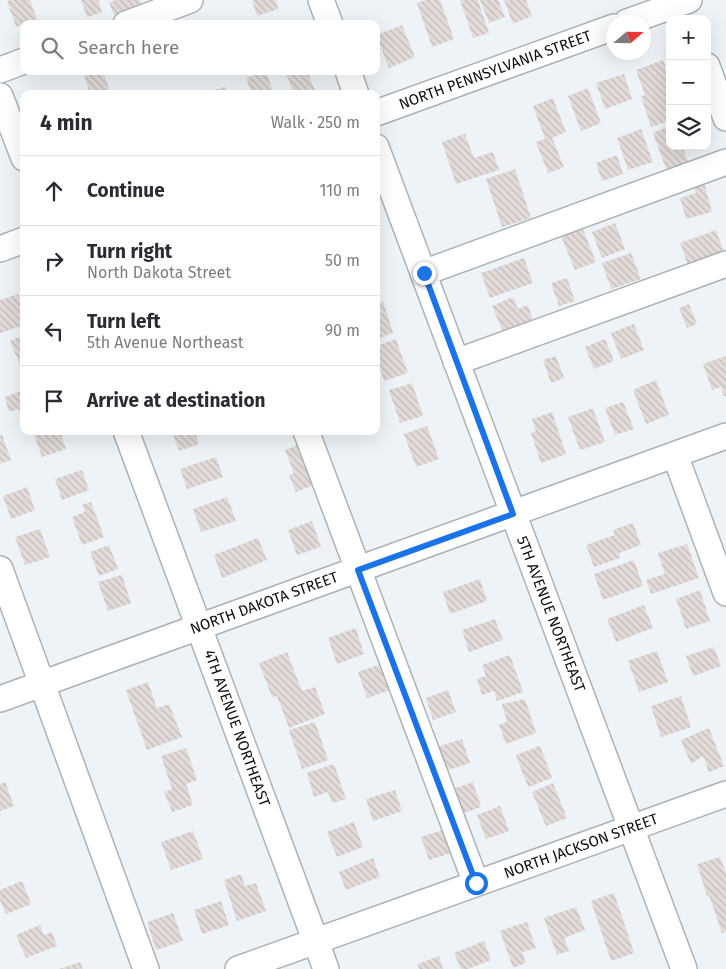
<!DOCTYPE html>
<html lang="en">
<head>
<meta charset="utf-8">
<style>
  :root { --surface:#fff; --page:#f2f2f3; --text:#2b2b33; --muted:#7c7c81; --line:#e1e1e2 }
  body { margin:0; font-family:"Fira Sans",sans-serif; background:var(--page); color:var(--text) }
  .controls { position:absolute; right:15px; top:15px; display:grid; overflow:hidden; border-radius:10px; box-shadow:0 5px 20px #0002 }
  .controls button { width:45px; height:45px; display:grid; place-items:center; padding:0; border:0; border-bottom:1px solid var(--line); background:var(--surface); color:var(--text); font:25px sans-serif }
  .compass { position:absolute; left:606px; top:15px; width:45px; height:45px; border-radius:50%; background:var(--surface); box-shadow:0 5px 20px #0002; rotate:70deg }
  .stop { position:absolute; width:15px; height:15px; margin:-11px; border:4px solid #1a73e8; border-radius:50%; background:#fff }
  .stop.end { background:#1a73e8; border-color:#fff; box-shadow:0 1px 5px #0008 }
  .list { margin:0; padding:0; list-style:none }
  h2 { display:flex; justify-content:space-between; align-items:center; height:65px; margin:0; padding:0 20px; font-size:21px }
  h2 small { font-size:16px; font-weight:400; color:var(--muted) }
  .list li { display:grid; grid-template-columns:32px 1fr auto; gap:15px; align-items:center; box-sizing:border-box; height:70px; padding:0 20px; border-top:1px solid var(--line) }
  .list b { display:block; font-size:19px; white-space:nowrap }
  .list p { margin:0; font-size:16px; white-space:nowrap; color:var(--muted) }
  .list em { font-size:16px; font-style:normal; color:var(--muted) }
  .icon { flex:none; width:28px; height:28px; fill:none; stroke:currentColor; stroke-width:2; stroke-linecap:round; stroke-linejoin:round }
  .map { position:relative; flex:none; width:726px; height:969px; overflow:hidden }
  .search { position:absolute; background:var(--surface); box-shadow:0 5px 20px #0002; left:20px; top:20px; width:360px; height:55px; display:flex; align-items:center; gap:12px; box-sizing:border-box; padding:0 18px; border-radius:10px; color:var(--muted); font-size:19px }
  .panel { position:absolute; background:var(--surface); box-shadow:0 5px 20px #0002; left:20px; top:90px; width:360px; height:345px; border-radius:10px }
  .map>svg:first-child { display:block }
  .building { fill:url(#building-back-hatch) }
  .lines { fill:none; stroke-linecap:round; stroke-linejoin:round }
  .minor-casing { stroke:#adb2b6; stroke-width:28 }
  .minor { stroke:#fff; stroke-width:25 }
  .route { stroke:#1a73e8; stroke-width:6 }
  .labels { text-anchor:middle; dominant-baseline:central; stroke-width:4.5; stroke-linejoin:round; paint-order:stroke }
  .street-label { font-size:15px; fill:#0c0e0f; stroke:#fff }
</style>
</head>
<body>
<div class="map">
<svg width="726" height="969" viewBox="0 0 726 969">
  <defs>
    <pattern id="building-back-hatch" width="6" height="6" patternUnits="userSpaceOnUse" patternTransform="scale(1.25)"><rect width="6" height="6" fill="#e2dbda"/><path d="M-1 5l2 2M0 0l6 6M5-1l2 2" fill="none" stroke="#c1bbba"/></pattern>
  </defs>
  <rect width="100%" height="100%" fill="#eef3f7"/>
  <path class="building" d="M12,0H30L37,19L16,27L7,1Z
    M81,0H98L102,12L87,17Z
    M115,0H140L142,5L114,15L109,3Z
    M252,0H276L278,9L257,16Z
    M425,0H440L454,39L432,47L417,3Z
    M460,0H478L489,33L473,38Z
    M480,0H498L505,17L489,23Z
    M504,0H526L532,16L513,24Z
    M402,25L415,57L389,68L376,35Z
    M663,60L670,79V121L651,127L641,96L645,95L636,70Z
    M83,71H103L109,89L95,94H90Z
    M266,71L274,94H252L246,78Z
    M285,71H307L316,93L294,94Z
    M624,74L632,99L605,109L596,83Z
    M225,87L228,94H204V93Z
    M588,88L601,123L581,131L568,96Z
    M553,98L566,132L552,138L564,167L548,173L536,142L545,139L533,106Z
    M670,126V146H682L690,166L668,174L653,133Z
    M641,129L653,162L628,170L617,138Z
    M465,134L474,158L493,152L499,170L456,184L442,142Z
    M617,155L623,174L602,181L596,163Z
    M515,169L531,218L502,227L486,179Z
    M704,182L712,212L686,219L680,198L696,193L694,185Z
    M615,223L625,249L602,258L592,232Z
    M582,227L596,262L575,270L561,236Z
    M716,230L726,258L690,271L680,243Z
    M631,253L641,279L611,289L602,263Z
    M524,258L533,283L490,298L481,273Z
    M567,278L575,301L559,306L551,283Z
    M18,294L24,311V325L0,333V300Z
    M513,297L518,309L528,305L533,320L503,332L492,306Z
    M383,301L393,333L376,339V304Z
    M689,304L697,324L687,328L679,308Z
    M634,324L644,350L621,359L611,333Z
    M24,335V374L10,341Z
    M396,339L408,373L384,381L376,357V346Z
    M605,339L614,361L594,369L585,347Z
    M556,356L564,378L551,383L543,360Z
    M726,356V396H724L721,387L712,390L703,364Z
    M656,380L669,415L646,424L633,390Z
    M412,383L423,416L400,423L389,390Z
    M24,390V417H22L19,409L9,412L5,397Z
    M623,402L634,429L615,435L605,408Z
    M593,408L605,442L580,450L568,417Z
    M552,412L566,454L541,463L531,433L536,431L532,419Z
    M427,426L439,459L416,467L404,434Z
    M33,431H60L66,449L42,457Z
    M172,431H195L199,444L179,451Z
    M2,435L11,460L0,464V436Z
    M303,443L318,483L296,492L289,475L294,473L285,450Z
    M216,457L223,477L187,489L180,469Z
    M82,470L89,490L62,500L55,479Z
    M27,487L35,510L11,519L3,496Z
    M227,497L236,521L201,532L193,509Z
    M91,502L104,537L82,545L72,517L85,512L82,505Z
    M312,521L321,547L297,555L288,530Z
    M633,523L641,545L619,553L620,558L594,567L586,545L615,535L613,530Z
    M40,529L50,557L25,565L15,537Z
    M258,538L267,560L222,578L214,555Z
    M687,544L699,578L651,594L646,580L665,574L658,553Z
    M109,545L118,569L99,576L90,552Z
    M634,560L643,586L603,600L594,574Z
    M122,575L131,603L108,611L98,582Z
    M480,579L487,601L450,614L443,592Z
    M700,590L710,621L686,629L676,599Z
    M644,605L653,628L616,642L607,619Z
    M495,619L503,640L469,652L462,630Z
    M356,628L364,654L337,664L328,638Z
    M714,647L721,666L693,676L686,656Z
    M657,651L668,682L639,692L628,661Z
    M287,652L302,691L315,687L325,714L289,728L277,696L272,697L259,663Z
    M510,655L523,692L497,701L494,691L482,695L477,679L486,676L482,665Z
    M381,664L390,690L367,698L358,672Z
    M148,682L157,708L169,704L182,737L147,750L126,690Z
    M448,690L456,712L433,720L426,698Z
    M681,696L691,727L661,737L651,706Z
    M525,699L536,733L506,744L499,725L507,722L502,704Z
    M315,722L328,760L302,769L289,730Z
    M709,728L724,766L709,772L703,756L691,764L681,740Z
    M462,739L470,763L442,772L434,748Z
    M540,746L552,778L528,787L516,755Z
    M186,748L197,780L186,784L193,805L172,812L164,792L172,789L161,756Z
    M334,764L346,799L332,803L328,792L314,797L307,773Z
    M5,782L14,806L0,811V784Z
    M473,782L481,807L458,815L450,790Z
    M553,783L567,818L546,826L532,792Z
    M395,790L402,811L373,821L366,799Z
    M500,806L509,831L486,839L477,815Z
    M354,822L363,847L337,857L327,832Z
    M443,830L451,853L429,860L421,837Z
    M193,831L203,859L171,870L161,842Z
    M720,857L726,874V932L722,933L709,895L707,896L697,864Z
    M373,858L380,877L346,890L339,872Z
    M241,874L245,886L256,883L266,911L237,921L224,880Z
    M22,881L31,904L6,914L0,900V890Z
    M614,893L634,953L611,961L591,901Z
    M221,901L229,925L202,934L194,910Z
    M576,907L585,930L564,938L569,951L557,955L544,918Z
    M173,913L183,941L156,950L147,922Z
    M527,922L536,948L522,952L526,963L513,968L500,931Z
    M40,925L44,935L52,932L57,946L26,958L16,935Z
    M484,941L491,960L468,969H461L454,953Z
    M439,956L443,969H419L418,964Z
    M80,962L83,969H59Z"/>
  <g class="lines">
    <g class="minor-casing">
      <path id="minor" d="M321,0L330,24
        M627,22L689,0
        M126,24L190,0
        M707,66L726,118
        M0,70L24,61
        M348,71L356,94
        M0,96L24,158
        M376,113L614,27
        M376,147L684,969
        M0,249L24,240
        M423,273L726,162
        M456,362L726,264
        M126,431L326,969
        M306,431L476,883
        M675,455L726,593
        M0,569L146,969
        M0,699C242,610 485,525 726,436
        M238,969L726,794"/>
    </g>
    <use href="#minor" class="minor"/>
  </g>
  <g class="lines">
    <path class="route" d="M424,273L513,514L358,570L476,883"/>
  </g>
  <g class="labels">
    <g class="street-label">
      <text transform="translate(495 70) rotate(-20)">NORTH PENNSYLVANIA STREET</text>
      <text transform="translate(264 603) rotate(-20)">NORTH DAKOTA STREET</text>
      <text transform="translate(551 614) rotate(69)">5TH AVENUE NORTHEAST</text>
      <text transform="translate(237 728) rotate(70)">4TH AVENUE NORTHEAST</text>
      <text transform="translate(581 846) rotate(-20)">NORTH JACKSON STREET</text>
    </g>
  </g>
</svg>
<div class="controls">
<button>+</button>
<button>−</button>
<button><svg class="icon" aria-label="layers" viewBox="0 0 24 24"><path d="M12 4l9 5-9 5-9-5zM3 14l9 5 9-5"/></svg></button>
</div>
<svg class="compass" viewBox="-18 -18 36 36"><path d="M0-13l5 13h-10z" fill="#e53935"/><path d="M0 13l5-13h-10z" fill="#7c7c81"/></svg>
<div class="stop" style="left:476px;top:883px"></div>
<div class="stop end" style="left:424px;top:273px"></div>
<div class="search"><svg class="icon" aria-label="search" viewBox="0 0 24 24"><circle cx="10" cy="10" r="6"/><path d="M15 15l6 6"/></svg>Search here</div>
<section class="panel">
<h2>4 min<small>Walk · 250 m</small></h2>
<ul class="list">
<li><svg class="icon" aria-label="ahead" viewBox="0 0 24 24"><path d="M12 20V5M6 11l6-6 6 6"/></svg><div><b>Continue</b></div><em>110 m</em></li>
<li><svg class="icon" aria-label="right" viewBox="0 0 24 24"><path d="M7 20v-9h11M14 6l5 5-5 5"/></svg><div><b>Turn right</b><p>North Dakota Street</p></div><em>50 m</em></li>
<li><svg class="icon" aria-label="left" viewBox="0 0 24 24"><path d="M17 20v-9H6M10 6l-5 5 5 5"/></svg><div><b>Turn left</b><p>5th Avenue Northeast</p></div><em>90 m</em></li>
<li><svg class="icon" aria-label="arrive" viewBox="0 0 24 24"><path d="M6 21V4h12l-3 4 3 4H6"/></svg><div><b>Arrive at destination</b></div></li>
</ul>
</section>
</div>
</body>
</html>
